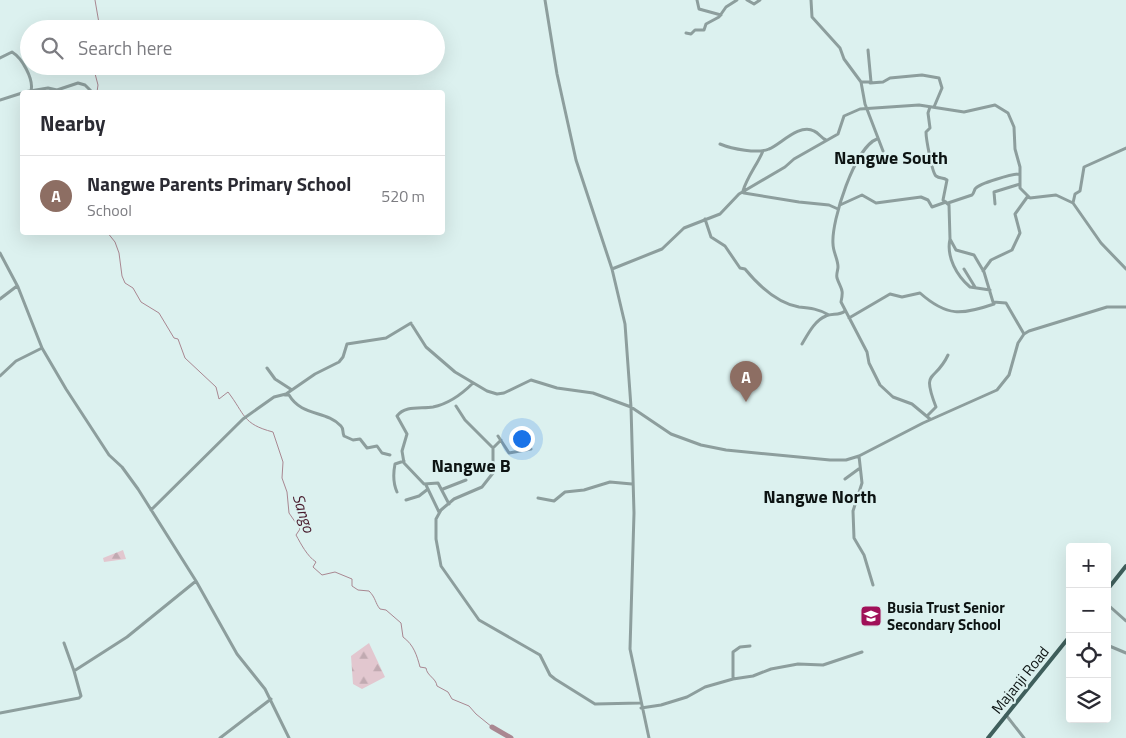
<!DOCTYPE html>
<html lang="en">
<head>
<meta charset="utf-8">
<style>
  :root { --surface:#fff; --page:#f7f7f7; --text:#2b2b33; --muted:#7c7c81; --line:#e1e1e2; --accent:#a01058 }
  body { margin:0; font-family:"Titillium Web",sans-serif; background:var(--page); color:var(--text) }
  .controls { position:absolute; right:15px; bottom:15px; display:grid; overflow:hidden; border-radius:5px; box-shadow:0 5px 20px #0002 }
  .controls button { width:45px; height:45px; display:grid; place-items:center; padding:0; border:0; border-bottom:1px solid var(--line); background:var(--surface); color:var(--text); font:25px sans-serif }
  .you { position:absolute; left:521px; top:438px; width:18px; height:18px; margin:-12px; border:4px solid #fff; border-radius:50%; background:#1a73e8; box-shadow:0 0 0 8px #1a73e833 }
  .badge { display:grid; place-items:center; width:32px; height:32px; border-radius:50%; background:var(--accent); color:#fff; font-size:16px; font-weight:700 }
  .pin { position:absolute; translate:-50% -41px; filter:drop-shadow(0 1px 2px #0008) }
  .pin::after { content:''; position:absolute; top:26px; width:18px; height:15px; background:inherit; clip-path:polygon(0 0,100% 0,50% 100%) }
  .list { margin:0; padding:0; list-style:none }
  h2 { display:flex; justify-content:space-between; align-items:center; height:65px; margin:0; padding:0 20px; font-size:21px }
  h2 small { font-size:16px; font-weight:400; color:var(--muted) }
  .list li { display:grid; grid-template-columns:32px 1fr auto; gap:15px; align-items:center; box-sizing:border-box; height:80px; padding:0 20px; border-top:1px solid var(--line) }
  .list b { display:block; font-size:19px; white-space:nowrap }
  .list p { margin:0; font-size:16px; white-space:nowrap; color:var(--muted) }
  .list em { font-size:16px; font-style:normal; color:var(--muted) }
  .icon { flex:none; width:28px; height:28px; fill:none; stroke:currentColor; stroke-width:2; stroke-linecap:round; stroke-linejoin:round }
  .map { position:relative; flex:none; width:1126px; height:738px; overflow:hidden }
  .search { position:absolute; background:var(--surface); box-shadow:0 5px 20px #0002; left:20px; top:20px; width:425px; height:55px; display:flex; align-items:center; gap:12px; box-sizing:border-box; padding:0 18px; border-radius:28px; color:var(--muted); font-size:19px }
  .panel { position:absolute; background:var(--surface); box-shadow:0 5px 20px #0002; left:20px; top:90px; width:425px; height:145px; border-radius:5px }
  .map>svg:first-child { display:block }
  .forest { fill:url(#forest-firs) }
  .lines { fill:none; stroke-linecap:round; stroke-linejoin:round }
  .stream { stroke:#a98791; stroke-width:1 }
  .river { stroke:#a98791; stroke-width:5 }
  .minor { stroke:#8d9e9d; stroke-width:3 }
  .major { stroke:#3f5f5c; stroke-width:4 }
  .labels { text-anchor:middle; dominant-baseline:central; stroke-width:4.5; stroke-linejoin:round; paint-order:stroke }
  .poi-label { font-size:15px; font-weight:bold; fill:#0d1413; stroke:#dcf1ef; text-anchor:start }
  .street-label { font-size:15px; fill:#0d1413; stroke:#dcf1ef }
  .water-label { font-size:16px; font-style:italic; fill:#47192b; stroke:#dcf1ef }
  .quarter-label { font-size:18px; font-weight:bold; fill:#0d1413; stroke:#dcf1ef }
</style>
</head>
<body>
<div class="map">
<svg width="1126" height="738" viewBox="0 0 1126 738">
  <defs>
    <pattern id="forest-firs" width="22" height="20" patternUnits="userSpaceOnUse" patternTransform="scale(1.25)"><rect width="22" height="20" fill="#e2c7cf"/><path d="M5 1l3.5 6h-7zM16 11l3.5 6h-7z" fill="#c1aab1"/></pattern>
  </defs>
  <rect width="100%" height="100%" fill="#dcf1ef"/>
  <path class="forest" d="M123,550L126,559L104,562L103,558Z
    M369,643L385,677L362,689L353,684L351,656Z"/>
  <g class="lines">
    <path class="stream" d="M95,0L100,29
      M93,66L98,85L97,92
      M107,232L115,242L119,253L122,276L125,283L133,288L141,302L159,313L174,338L178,339L185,358L216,387L219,399L228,392C245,414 242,424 273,432L283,462L282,478L287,492L289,513L300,529L296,535C301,544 307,556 316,562L313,567L322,575L335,572L352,579V586L358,590L369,591C376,598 375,603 380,609L386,610L401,623L403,637C414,645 417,656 420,667L426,668C427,676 436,678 437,686L448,692L452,699L469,706L476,714L492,727"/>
    <path class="river" d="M492,727L511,738"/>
    <path class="minor" d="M545,0L557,74L576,160L612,269L625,324L631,407L634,513L630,649L649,738
      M697,0L699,9L721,15
      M747,0L754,4L760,0
      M811,0L812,17L840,48L844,59L861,82L865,104L883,151
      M686,33L691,34L695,30H704L706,24L719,17L726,7L737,0
      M0,58L12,52C22,58 34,79 31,91
      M861,82H871L868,50
      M870,83L883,82L890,78L922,75L939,78L942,88L934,107
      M24,92L48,88L57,90L78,83L85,85L92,92
      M0,100L22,93
      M930,107L928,113L930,128L926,132C926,138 932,173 936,176C940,179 943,177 947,180L943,200L949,205L950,239L956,250L974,255L984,272L993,302L1006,303L1024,334
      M877,139C855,147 831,221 833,244C833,252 838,259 838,267C838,270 836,274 837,278C841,290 844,288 841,302L867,352L869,363L880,385L893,397L912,404L930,419
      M720,144C732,149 758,154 769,149C780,145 799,123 814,131C819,133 821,138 826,140
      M743,191C747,177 757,165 763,151
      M744,193L799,202L829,205L838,209
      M948,203L972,195C974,193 974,191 975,189C979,183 1013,174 1020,174
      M1073,203L1075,194L1080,191L1084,167L1126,148
      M995,204L994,192L1020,184
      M840,205L862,195L876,203L921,197L928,200L932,207L946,202
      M705,219L711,237L725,246L740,268L745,269C759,286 777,303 799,307C810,308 819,309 829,315
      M950,239C946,257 957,276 970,287L990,290
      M0,253L18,287L42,348L66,389L109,455L122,467L138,489L196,581L237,654L265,689L289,738
      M612,269L662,249L684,228L720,214L739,194L785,167L794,159L838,134L844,116L860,109L919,105L964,112L995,105L1008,113L1014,127L1015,149L1020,167V188L1030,198L1056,195L1073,203L1101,243L1126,269
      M964,269L975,287
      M983,271L991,260L1012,250L1020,233L1015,214L1028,196
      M0,299L17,286
      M849,318L890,294L902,297L920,293C947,317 962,315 994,304
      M412,325L426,347L455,372L487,391L497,394L504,393L531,380L557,388L593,393L631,407L671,434L701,445L726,450L830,460H846L859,456L923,423L997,390L1009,375L1018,343L1024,334L1029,331L1107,307H1126
      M802,344C808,334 815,320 826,316C832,313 839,316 845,311
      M267,368L275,379L292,390
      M0,376L16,361L42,348
      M285,395H289C302,417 326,410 341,426C344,429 342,432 344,436L353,440L360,439L367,448L377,446L382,453L390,455
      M456,406L465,420L493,448
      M928,415L936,407C921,368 935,383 948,355
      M498,436L509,453L531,449
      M501,440L493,448V473L482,487L454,499L441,510L436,519V539L441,566L479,620L540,655L550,675L555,679L595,704L640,703
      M859,456L862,483L853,511L854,538L864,555L873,585
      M845,479L860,468
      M426,485L439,512
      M443,489L466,480
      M397,492C393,483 393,474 395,464L404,461
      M538,498L554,501L565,492L584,490L610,482L632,484
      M406,500L419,496L428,489
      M449,504L438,483L424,484L404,463L402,451L407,434L397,416C405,405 421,409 433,407C448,404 463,393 473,383
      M151,510L243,419L274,397L286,394L315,374L339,362L343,357L347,344L386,338L411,323
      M1107,604L1126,621
      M64,643L74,671
      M1107,645L1126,653
      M733,679V652L740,647L750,646
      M641,708L661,705L687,697L705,687L733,679L753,676L771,669L798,664L823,665L862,652
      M0,713L79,698L81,696L74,671L127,637L196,581
      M1006,715L1024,738
      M220,738L271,699"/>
    <path class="major" d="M1107,590L1126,566
      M988,738L1070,636"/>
  </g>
  <defs>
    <g id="school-square" transform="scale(1.125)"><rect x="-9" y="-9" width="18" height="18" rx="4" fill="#a01058" stroke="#dcf1ef"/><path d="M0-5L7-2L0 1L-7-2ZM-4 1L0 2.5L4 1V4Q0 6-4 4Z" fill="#fff"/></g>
  </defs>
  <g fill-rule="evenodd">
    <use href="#school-square" x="871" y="616"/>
  </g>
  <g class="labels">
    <g class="poi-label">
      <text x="887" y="607">Busia Trust Senior<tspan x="887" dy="17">Secondary School</tspan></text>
    </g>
    <g class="street-label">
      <text transform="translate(1020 680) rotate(-51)">Majanji Road</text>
    </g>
    <g class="water-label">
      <text transform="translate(304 513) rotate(73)">Sango</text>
    </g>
    <g class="quarter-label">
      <text x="891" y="157">Nangwe South</text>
      <text x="471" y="465">Nangwe B</text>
      <text x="820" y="496">Nangwe North</text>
    </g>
  </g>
</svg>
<div class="controls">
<button>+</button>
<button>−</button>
<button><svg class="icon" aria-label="locate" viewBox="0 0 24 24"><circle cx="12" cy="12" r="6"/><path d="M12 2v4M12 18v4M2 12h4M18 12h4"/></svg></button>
<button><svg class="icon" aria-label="layers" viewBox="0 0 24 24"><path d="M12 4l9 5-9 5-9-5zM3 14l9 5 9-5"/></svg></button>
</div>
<div class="you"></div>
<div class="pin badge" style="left:746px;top:402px;background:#8d6e63">A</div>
<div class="search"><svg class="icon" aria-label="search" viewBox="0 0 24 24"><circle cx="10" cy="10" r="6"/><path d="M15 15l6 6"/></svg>Search here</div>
<section class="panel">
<h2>Nearby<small></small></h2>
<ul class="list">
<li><span class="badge" style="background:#8d6e63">A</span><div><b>Nangwe Parents Primary School</b><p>School</p></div><em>520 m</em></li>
</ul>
</section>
</div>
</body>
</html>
